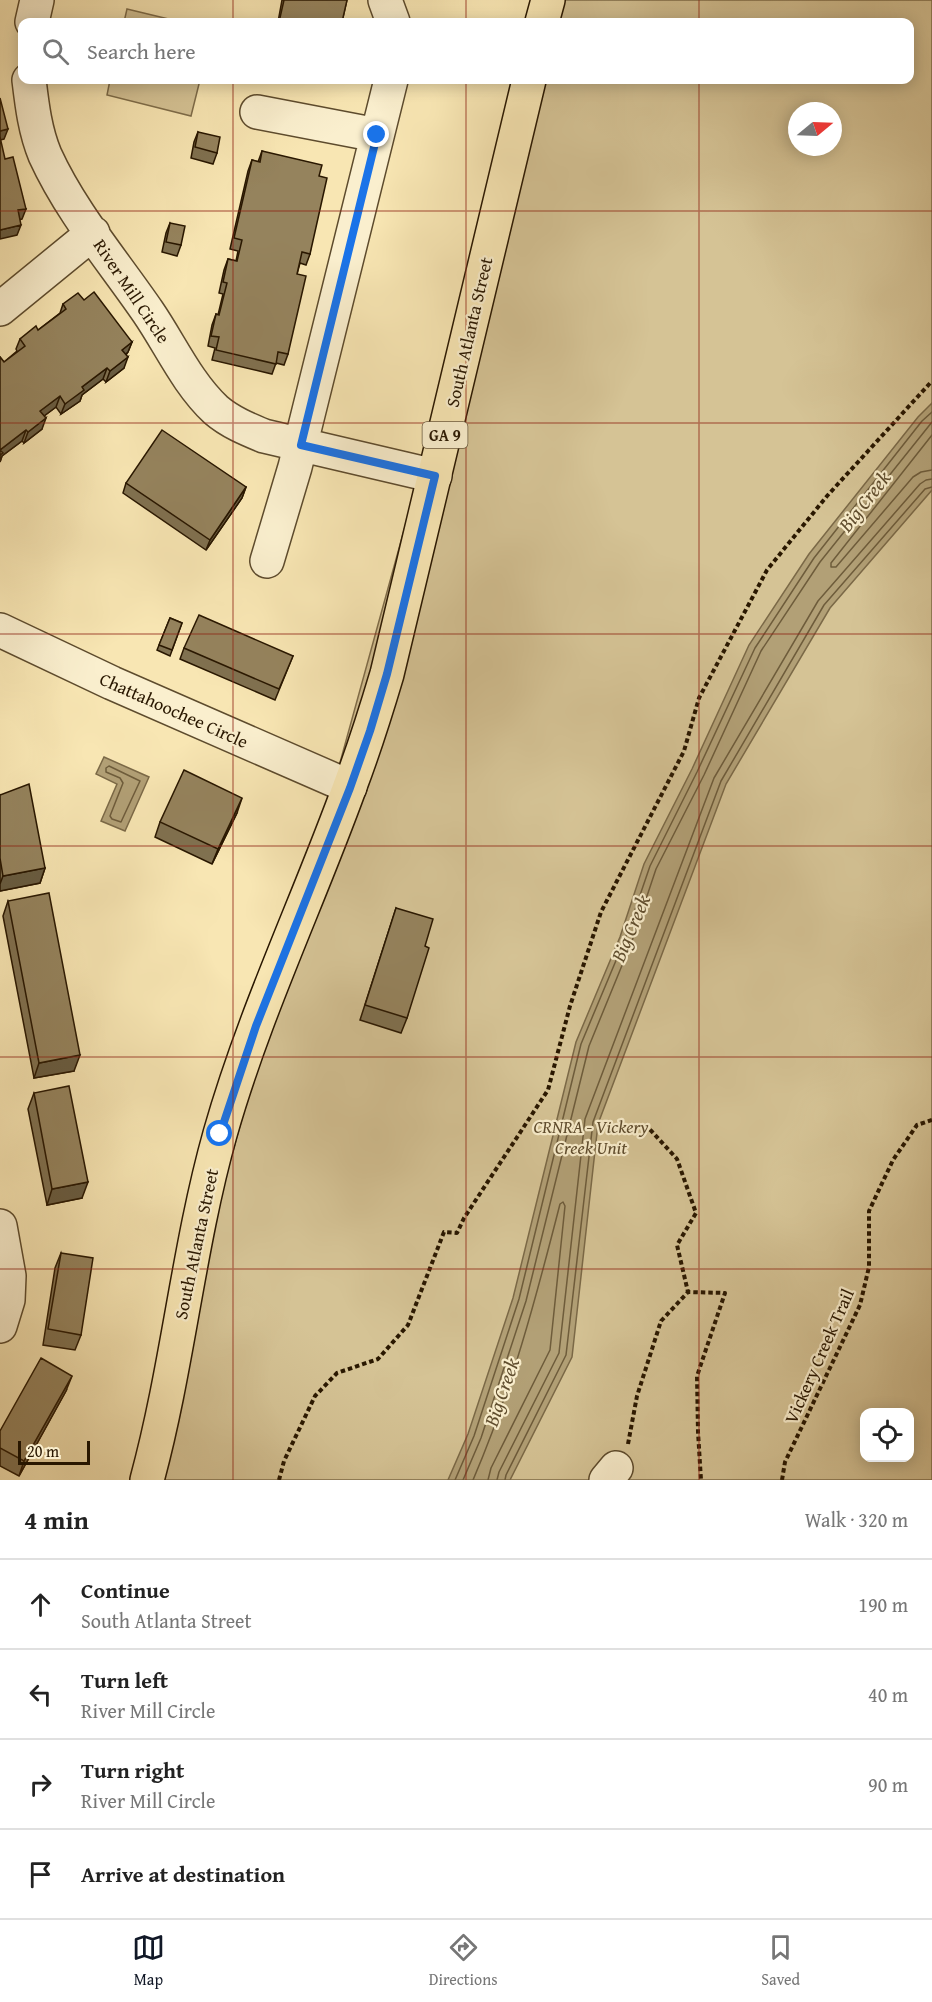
<!DOCTYPE html>
<html lang="en">
<head>
<meta charset="utf-8">
<style>
  :root { --surface:#fff; --page:#f6f6f6; --text:#222; --muted:#767676; --line:#e0e0e0; --accent:#111827 }
  body { margin:0; font-family:"Gentium Book Plus",serif; background:var(--page); color:var(--text) }
  .controls { position:absolute; right:18px; bottom:18px; display:grid; overflow:hidden; border-radius:12px; box-shadow:0 3px 15px #0003 }
  .controls button { width:54px; height:54px; display:grid; place-items:center; padding:0; border:0; border-bottom:2px solid var(--line); background:var(--surface); color:var(--text); font:30px sans-serif }
  .compass { position:absolute; left:788px; top:102px; width:54px; height:54px; border-radius:50%; background:var(--surface); box-shadow:0 3px 15px #0003; rotate:71deg }
  .scale { position:absolute; left:18px; bottom:15px; width:72px; box-sizing:border-box; padding-left:6px; border:3px solid #291700; border-top:0; font-size:16px; line-height:21px; white-space:nowrap; color:#291700; -webkit-text-stroke:4px #faefce; paint-order:stroke }
  .stop { position:absolute; width:18px; height:18px; margin:-14px; border:4px solid #1a73e8; border-radius:50%; background:#fff }
  .stop.end { background:#1a73e8; border-color:#fff; box-shadow:0 2px 6px #0008 }
  .list { margin:0; padding:0; list-style:none }
  h2 { display:flex; justify-content:space-between; align-items:center; height:78px; margin:0; padding:0 24px; font-size:26px }
  h2 small { font-size:20px; font-weight:400; color:var(--muted) }
  .list li { display:grid; grid-template-columns:39px 1fr auto; gap:18px; align-items:center; box-sizing:border-box; height:90px; padding:0 24px; border-top:2px solid var(--line) }
  .list b { display:block; font-size:22px; white-space:nowrap }
  .list p { margin:0; font-size:20px; white-space:nowrap; color:var(--muted) }
  .list em { font-size:20px; font-style:normal; color:var(--muted) }
  .icon { flex:none; width:33px; height:33px; fill:none; stroke:currentColor; stroke-width:2; stroke-linecap:round; stroke-linejoin:round }
  .map { position:relative; flex:none; width:932px; height:1480px; overflow:hidden }
  .search { position:absolute; background:var(--surface); box-shadow:0 3px 15px #0003; left:18px; right:18px; top:18px; height:66px; display:flex; align-items:center; gap:15px; box-sizing:border-box; padding:0 21px; border-radius:12px; color:var(--muted); font-size:22px }
  .sheet { height:438px; background:var(--surface) }
  nav { display:flex; justify-content:space-around; align-items:center; box-sizing:border-box; height:84px; border-top:2px solid var(--line); background:var(--surface); font-size:16px; color:var(--muted) }
  nav a { display:grid; justify-items:center; gap:3px }
  nav .on { color:var(--accent) }
  .map>svg:first-child { display:block }
  .green { fill:#d5c395; stroke:#7f6d4a; stroke-width:1.5; fill-rule:evenodd }
  .water { fill:#b2a076; stroke:#7b6947; stroke-width:1.5 }
  .lines { fill:none; stroke-linecap:round; stroke-linejoin:round }
  .shore { stroke:#6e5c3b; stroke-width:1.5 }
  .minor-casing { stroke:#5d4b2d; stroke-width:36 }
  .major-casing { stroke:#291700; stroke-width:36 }
  .path { stroke:#291700; stroke-width:4; stroke-dasharray:4.5 3; stroke-linecap:butt }
  .minor { stroke:#faefce; stroke-width:33 }
  .major { stroke:#f8e6b3; stroke-width:33 }
  .wall { fill:#807150; stroke:#291700; stroke-width:1.5 }
  .shaded-wall { fill:#685c41; stroke:#291700; stroke-width:1.5 }
  .building { fill:#95835d; stroke:#291700; stroke-width:1.5 }
  .route { stroke:#1a73e8; stroke-width:8 }
  .grid { fill:none; stroke:#8f2418; stroke-width:1.5; stroke-opacity:0.55 }
  .labels { text-anchor:middle; dominant-baseline:central; stroke-width:4.5; stroke-linejoin:round; paint-order:stroke }
  .shield { fill:#faefce; stroke:#68583e; stroke-width:1.5 }
  .shield-label { font-size:16px; font-weight:bold; fill:#291700 }
  .street-label { font-size:18px; fill:#291700; stroke:#faefce }
  .park-label { font-size:18px; font-style:italic; fill:#5d4b2d; stroke:#faefce }
  .water-label { font-size:20px; font-style:italic; fill:#604e2f; stroke:#faefce }
</style>
</head>
<body>
<div class="map">
<svg width="932" height="1480" viewBox="0 0 932 1480">
  <rect width="100%" height="100%" fill="#f8e6b3"/>
  <filter id="stains"><feTurbulence type="fractalNoise" baseFrequency=".00333" numOctaves="4"/><feColorMatrix values="0 0 0 0 .2 0 0 0 0 .09 0 0 0 0 .02 0 0 0 .5 -.17"/></filter>
  <radialGradient id="worn" r=".72"><stop offset=".6" stop-color="#630" stop-opacity="0"/><stop offset="1" stop-color="#630" stop-opacity=".3"/></radialGradient>
  <path class="green" d="M550,0H932V1480H147L184,1329L528,80H910V22H544ZM797,111H833V147H797ZM864,1412H910V1458H864Z
    M127,9L181,22H124Z
    M110,80H200L191,116L107,95Z"/>
  <path class="water" d="M932,403V490L830,608L726,784L598,1124L572,1357L510,1480H448L468,1434L513,1298L576,1042L620,937L644,864L692,769L749,645L809,554L918,417Z
    M104,757L149,777L125,831L101,821L117,784L96,774Z"/>
  <g class="lines">
    <path class="shore" d="M932,435L831,563V567H836L913,477L921,472L932,470
      M109,766L140,781L121,822L112,819L110,816L123,783L120,778L106,772V768Z
      M455,1480L474,1436L519,1299L581,1044L625,939L650,866L697,772L755,648L814,558L922,421L932,412
      M463,1480L481,1438L526,1301L589,1046L632,941L656,869L704,775L761,651L820,562L932,422
      M473,1480C511,1392 536,1298 560,1204L563,1202L565,1206L550,1350L491,1468L488,1480
      M497,1480L499,1472L559,1353L585,1119L714,778L818,601L920,484L926,480L932,479
      M505,1480L506,1475L566,1355L593,1122L721,781L824,605L925,489L932,487"/>
    <g class="minor-casing">
      <path id="minor" d="M385,0L393,22
        M32,22L37,0
        M29,80C32,105 35,131 45,155C71,212 113,261 148,312C170,344 187,383 216,410C230,422 247,429 264,436L435,476
        M257,112L377,135
        M0,309L93,233
        M267,561L295,467L391,80
        M0,630L112,683L350,787
        M0,1226L9,1276L8,1300L0,1326
        M606,1480L616,1468"/>
    </g>
    <g class="major-casing">
      <path id="major" d="M542,22L548,0
        M147,1480C178,1366 188,1248 220,1134C254,1014 308,902 350,786C364,749 376,711 387,674L529,80"/>
    </g>
    <path class="path" d="M645,1124L677,1159L696,1213L677,1245L688,1292
      M628,1444L637,1396L661,1321L688,1292L725,1293L697,1376L698,1432L701,1480
      M279,1480L284,1461L315,1396L337,1373L378,1359L408,1325L444,1232L457,1233L464,1218L548,1090L570,1006L601,912L684,751L699,698L767,570L827,496L932,381
      M782,1480L785,1462L860,1305L869,1267V1211L893,1160L917,1125L932,1120"/>
    <use href="#minor" class="minor"/>
    <use href="#major" class="major"/>
  </g>
  <path class="wall" d="M282,0H347L342,22H278Z
    M198,132L217,153L213,164L191,158L194,142Z
    M262,151L319,176L310,254L306,265L300,263L297,274L288,354L284,365L276,363L272,374L212,360L215,348L208,346L212,325L216,314L218,315L223,294L219,293L224,270L228,259L236,261L238,251L230,249L248,171L252,160L258,162Z
    M170,223L181,245L177,256L162,252L166,233Z
    M84,300L132,342L128,352L126,355L124,368L106,382L103,379L82,395L80,401L61,414L56,407L44,416L42,429L24,443L22,441L2,456L0,462V357L4,362L17,351L16,349L20,339L38,330L60,313L63,304Z
    M126,483L246,487L242,498L206,550L123,493Z
    M170,618L182,623L170,656L157,650Z
    M184,648L293,656L275,700L180,659Z
    M0,795L45,868L40,883L0,891Z
    M237,813L212,864L155,837L160,822Z
    M8,901L74,1071L34,1078L3,916Z
    M396,908L425,946L407,1018L401,1033L360,1020Z
    M34,1093L82,1198L47,1205L28,1109Z
    M61,1253L81,1335L75,1350L43,1345L55,1268Z
    M66,1391L19,1476L0,1466V1431Z"/>
  <path class="shaded-wall" d="M8,129L4,139L0,140V131Z
    M26,209L22,219L14,221L18,210Z
    M21,225L17,235L0,239V230Z
    M132,342L128,352L118,361L122,350Z
    M128,357L124,368L106,382L110,371Z
    M107,368L103,379L82,395L80,401L61,414L65,404L82,387Z
    M60,396L56,407L36,422L40,411Z
    M46,418L42,429L24,443L28,432Z
    M26,430L22,441L2,456L0,462V450Z
    M246,487L242,498L206,550L210,540Z
    M242,798L237,813L212,864L218,849Z
    M45,868L40,883L0,891V884L3,876Z
    M80,1055L74,1071L34,1078L39,1063Z
    M88,1182L82,1198L47,1205L52,1189Z
    M72,1376L66,1391L19,1476L24,1461Z"/>
  <path class="building" d="M284,0H347L342,22H279Z
    M0,98L8,129L0,131Z
    M198,132L220,137L217,153L195,147Z
    M0,137L5,159L13,157L26,209L18,210L21,225L0,230Z
    M262,151L322,165L319,176L327,178L310,254L302,252L297,274L306,276L288,354L278,352L276,364L216,350L219,337L211,336L216,314L219,315L227,283L223,282L228,259L237,261L242,240L234,238L252,160L260,162Z
    M170,223L185,226L181,245L166,242Z
    M94,292L132,342L122,350L128,357L110,371L107,368L82,387L84,390L65,404L60,396L40,411L46,418L28,432L26,430L0,450L3,453L0,455V357L4,362L25,346L20,339L36,326L38,330L66,309L63,304L78,293L84,300Z
    M162,430L246,487L210,540L126,483Z
    M199,615L293,656L279,689L184,648Z
    M170,618L182,623L172,650L159,645Z
    M184,770L242,798L218,849L160,822Z
    M29,784L45,868L3,876L0,858V795Z
    M49,893L80,1055L39,1063L8,901Z
    M396,908L433,919L425,946L429,948L407,1018L365,1005Z
    M69,1086L88,1182L52,1189L34,1093Z
    M61,1253L93,1258L81,1335L48,1329Z
    M41,1358L72,1376L24,1461L0,1448V1431Z"/>
  <g class="lines">
    <path class="route" d="M220,1134L256,1026L350,788L370,731L387,674L435,476L301,445L377,135"/>
  </g>
  <path class="grid" d="M233,0V22M466,0V22M699,0V22M233,80V1480M466,80V1480M699,80V1480M0,211H932M0,423H932M0,634H932M0,846H932M0,1057H932M0,1269H932"/>
  <g class="labels">
    <rect class="shield" x="422.5" y="422" width="45" height="26" rx="4.5"/>
    <g class="shield-label">
      <text x="445" y="435">GA 9</text>
    </g>
    <g class="street-label">
      <text transform="translate(132 291) rotate(56)">River Mill Circle</text>
      <text transform="translate(469 332) rotate(-77)">South Atlanta Street</text>
      <text transform="translate(174 710) rotate(24)">Chattahoochee Circle</text>
      <text transform="translate(196 1244) rotate(-78)">South Atlanta Street</text>
      <text transform="translate(819 1356) rotate(-66)">Vickery Creek Trail</text>
    </g>
    <g class="park-label">
      <text x="591" y="1126">CRNRA - Vickery<tspan x="591" dy="21">Creek Unit</tspan></text>
    </g>
    <g class="water-label">
      <text transform="translate(864 501) rotate(-52)">Big Creek</text>
      <text transform="translate(630 928) rotate(-67)">Big Creek</text>
      <text transform="translate(501 1392) rotate(-71)">Big Creek</text>
    </g>
  </g>
  <rect width="100%" height="100%" filter="url(#stains)"/>
  <rect width="100%" height="100%" fill="url(#worn)"/>
</svg>
<div class="controls">
<button><svg class="icon" aria-label="locate" viewBox="0 0 24 24"><circle cx="12" cy="12" r="6"/><path d="M12 2v4M12 18v4M2 12h4M18 12h4"/></svg></button>
</div>
<svg class="compass" viewBox="-18 -18 36 36"><path d="M0-13l5 13h-10z" fill="#e53935"/><path d="M0 13l5-13h-10z" fill="#767676"/></svg>
<div class="scale">20 m</div>
<div class="stop" style="left:220px;top:1134px"></div>
<div class="stop end" style="left:377px;top:135px"></div>
<div class="search"><svg class="icon" aria-label="search" viewBox="0 0 24 24"><circle cx="10" cy="10" r="6"/><path d="M15 15l6 6"/></svg>Search here</div>
</div>
<section class="sheet">
<h2>4 min<small>Walk · 320 m</small></h2>
<ul class="list">
<li><svg class="icon" aria-label="ahead" viewBox="0 0 24 24"><path d="M12 20V5M6 11l6-6 6 6"/></svg><div><b>Continue</b><p>South Atlanta Street</p></div><em>190 m</em></li>
<li><svg class="icon" aria-label="left" viewBox="0 0 24 24"><path d="M17 20v-9H6M10 6l-5 5 5 5"/></svg><div><b>Turn left</b><p>River Mill Circle</p></div><em>40 m</em></li>
<li><svg class="icon" aria-label="right" viewBox="0 0 24 24"><path d="M7 20v-9h11M14 6l5 5-5 5"/></svg><div><b>Turn right</b><p>River Mill Circle</p></div><em>90 m</em></li>
<li><svg class="icon" aria-label="arrive" viewBox="0 0 24 24"><path d="M6 21V4h12l-3 4 3 4H6"/></svg><div><b>Arrive at destination</b></div></li>
</ul>
</section>
<nav>
<a class="on"><svg class="icon" aria-label="map" viewBox="0 0 24 24"><path d="M3 6l6-2 6 2 6-2v14l-6 2-6-2-6 2zM9 4v14M15 6v14"/></svg>Map</a>
<a><svg class="icon" aria-label="directions" viewBox="0 0 24 24"><path d="M12 3l9 9-9 9-9-9zM9 14v-3h6M13 9l2 2-2 2"/></svg>Directions</a>
<a><svg class="icon" aria-label="saved" viewBox="0 0 24 24"><path d="M7 4h10v16l-5-4-5 4z"/></svg>Saved</a>
</nav>
</body>
</html>
